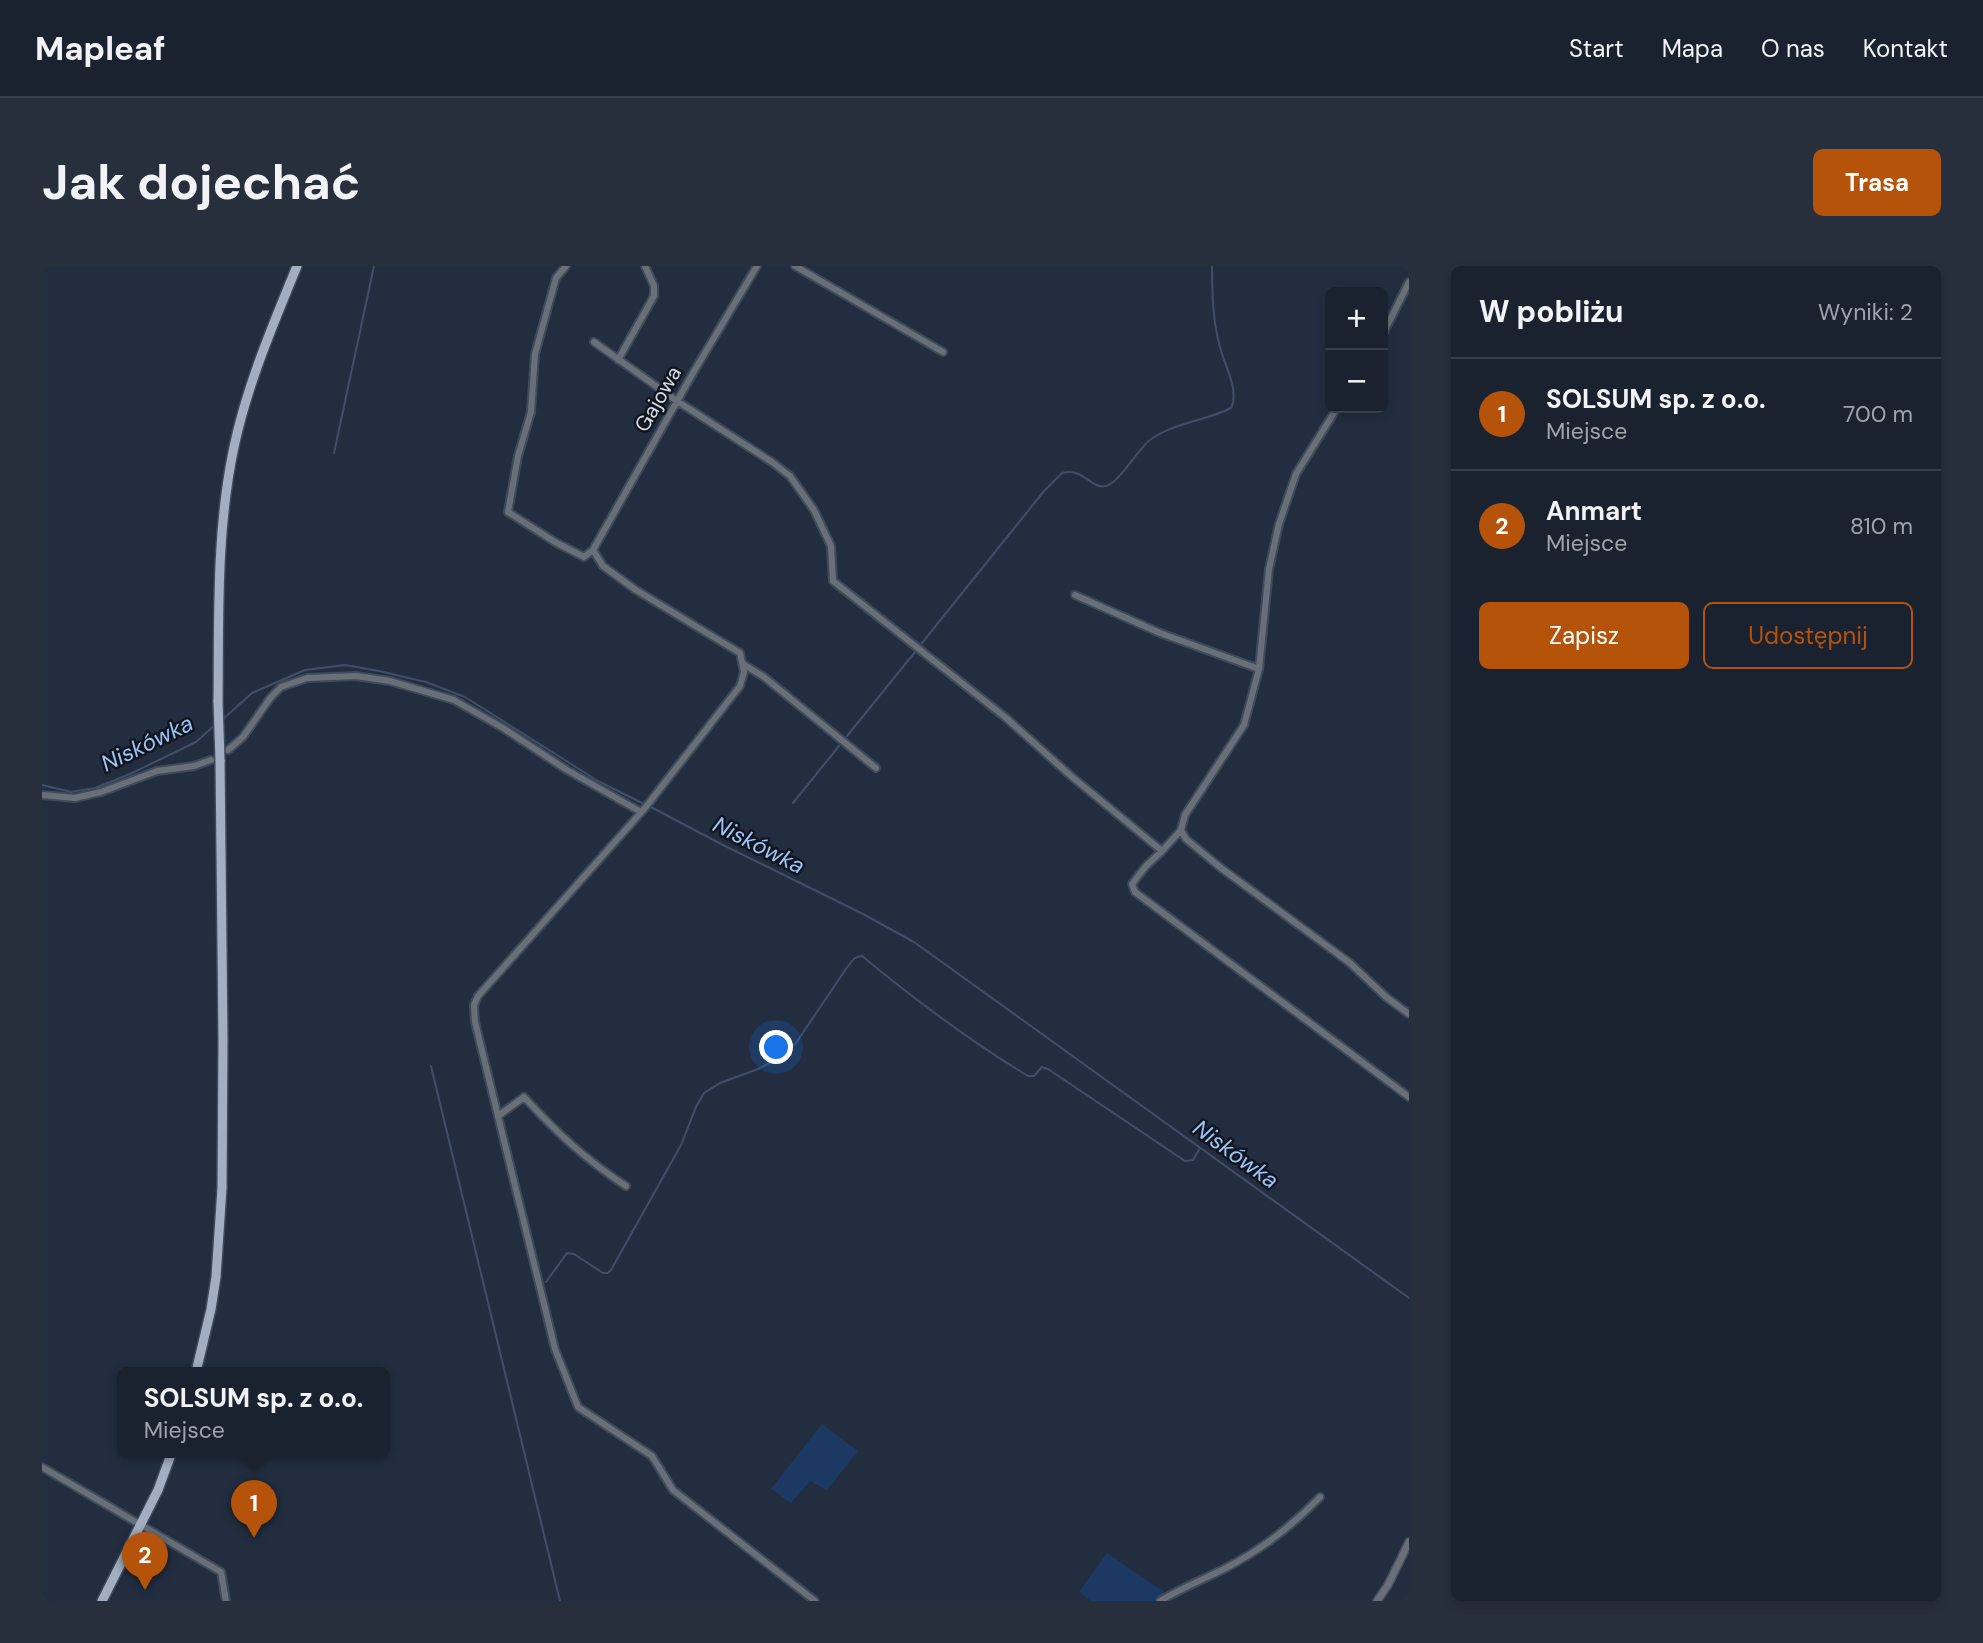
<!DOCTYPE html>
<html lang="pl">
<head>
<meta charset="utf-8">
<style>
  :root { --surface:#1a2230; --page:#272f3c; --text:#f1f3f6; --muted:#9fa4ab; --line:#383f4c; --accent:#b45309 }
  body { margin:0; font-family:"DM Sans",sans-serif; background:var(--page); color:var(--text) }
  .controls { position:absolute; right:21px; top:21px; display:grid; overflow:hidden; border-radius:10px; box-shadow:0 4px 10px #0003 }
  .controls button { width:63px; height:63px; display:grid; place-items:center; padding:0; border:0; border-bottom:2px solid var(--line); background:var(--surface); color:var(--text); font:35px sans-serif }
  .you { position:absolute; left:735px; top:782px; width:24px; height:24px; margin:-18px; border:5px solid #fff; border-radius:50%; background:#1a73e8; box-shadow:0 0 0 10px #1a73e833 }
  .badge { display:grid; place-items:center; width:46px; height:46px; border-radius:50%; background:var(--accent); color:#fff; font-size:23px; font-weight:700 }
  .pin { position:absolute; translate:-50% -58px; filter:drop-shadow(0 2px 4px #0008) }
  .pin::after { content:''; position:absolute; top:37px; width:24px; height:21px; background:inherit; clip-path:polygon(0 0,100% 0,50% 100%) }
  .popup { position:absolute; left:75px; top:1101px; width:273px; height:91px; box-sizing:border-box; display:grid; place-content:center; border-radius:10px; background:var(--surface); filter:drop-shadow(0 2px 5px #0005); font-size:23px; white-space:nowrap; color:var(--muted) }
  .popup b { font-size:26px; color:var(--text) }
  .popup::after { content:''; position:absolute; left:50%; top:100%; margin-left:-14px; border:14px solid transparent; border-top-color:var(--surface) }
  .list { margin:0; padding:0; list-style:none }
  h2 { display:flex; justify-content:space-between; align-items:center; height:91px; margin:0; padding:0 28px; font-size:30px }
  h2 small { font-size:23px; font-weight:400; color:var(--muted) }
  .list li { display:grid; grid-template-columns:46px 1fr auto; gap:21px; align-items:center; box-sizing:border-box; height:112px; padding:0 28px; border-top:2px solid var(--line) }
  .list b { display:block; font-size:26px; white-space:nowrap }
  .list p { margin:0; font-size:23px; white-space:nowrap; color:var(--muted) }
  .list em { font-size:23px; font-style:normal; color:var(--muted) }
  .actions { display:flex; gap:14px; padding:21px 28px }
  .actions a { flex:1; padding:16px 0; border:2px solid var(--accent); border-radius:10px; text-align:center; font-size:24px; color:var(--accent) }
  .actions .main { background:var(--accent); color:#fff }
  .map { position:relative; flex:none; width:1367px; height:1335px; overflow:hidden; border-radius:10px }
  header { display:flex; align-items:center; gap:42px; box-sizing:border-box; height:98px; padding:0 35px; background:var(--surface); border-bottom:2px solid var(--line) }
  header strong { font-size:33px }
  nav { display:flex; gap:38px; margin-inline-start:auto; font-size:24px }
  .intro { display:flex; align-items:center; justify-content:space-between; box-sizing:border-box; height:168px; padding:0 42px }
  h1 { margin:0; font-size:49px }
  .button { padding:18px 32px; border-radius:10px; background:var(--accent); color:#fff; font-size:24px; font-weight:700 }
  main { display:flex; gap:42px; padding:0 42px }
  aside { flex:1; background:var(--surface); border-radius:10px; box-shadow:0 4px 10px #0003 }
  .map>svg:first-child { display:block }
  .green { fill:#1b3963 }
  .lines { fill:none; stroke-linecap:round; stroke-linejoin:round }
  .stream { stroke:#404e68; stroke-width:2 }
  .minor-casing { stroke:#3f4a5b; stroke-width:10 }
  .tertiary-casing { stroke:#3f4a5b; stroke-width:10 }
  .primary-casing { stroke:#3f4a5b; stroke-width:12 }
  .minor { stroke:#686f78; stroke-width:6 }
  .tertiary { stroke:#686f78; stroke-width:7 }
  .primary { stroke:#a2afc2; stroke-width:9 }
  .primary-bridge-casing { stroke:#3f4a5b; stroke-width:12; stroke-linecap:butt }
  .primary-bridge { stroke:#a2afc2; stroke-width:9 }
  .labels { text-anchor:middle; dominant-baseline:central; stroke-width:5; stroke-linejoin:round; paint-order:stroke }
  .street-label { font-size:21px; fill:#d5dde9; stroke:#11161e }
  .water-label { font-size:23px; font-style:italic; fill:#9dc3f9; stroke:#11161e }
</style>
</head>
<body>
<header>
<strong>Mapleaf</strong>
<nav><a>Start</a><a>Mapa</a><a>O nas</a><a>Kontakt</a></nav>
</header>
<div class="intro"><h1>Jak dojechać</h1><a class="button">Trasa</a></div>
<main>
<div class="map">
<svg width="1367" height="1335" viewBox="0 0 1367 1335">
  <rect width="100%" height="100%" fill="#222e40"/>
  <path class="green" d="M780,1158L816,1185L785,1224L768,1215L749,1237L729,1223Z
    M1065,1287L1125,1328L1113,1335H1049L1037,1326Z"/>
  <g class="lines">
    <path class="stream" d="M292,187L332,0
      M880,377L1002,225L1020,207C1042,201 1049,224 1064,220C1077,217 1096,183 1108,174C1128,158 1166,154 1189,142C1197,127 1185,103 1180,88C1171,61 1170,29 1170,0
      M181,453L210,427L263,404L303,399L337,405L384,416L423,431L556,515L602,538
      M805,470L873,386
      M0,519L29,526L53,522L88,508L154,476L174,458
      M751,537L797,480
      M607,540L681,579L821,648L872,676L1367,1032
      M389,800L518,1335
      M504,1016L525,987L532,988L561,1007H566L569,1004L639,879L654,841L662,827L678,817L716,803L729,796L754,777L806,700C810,695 813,690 820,690C872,733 928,775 986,810H992L1000,801L1006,803L1143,895L1151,894L1158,882"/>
    <g class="minor-casing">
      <path id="minor" d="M524,0L514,12L493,88L489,146L476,190L466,246L513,276L542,291L551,284L651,107L715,0
        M753,0L901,86
        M1341,68L1367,16
        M552,76L635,135L730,196L748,210L772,244L789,280L791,315L963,451L1029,510L1120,585L1104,600L1090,618L1093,626L1367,831
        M576,94L612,30V20L603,0
        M551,284L561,300L594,324L698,387L702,406L698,420L603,542L436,730L432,739L433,756L513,1083L536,1141L610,1190L631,1224L773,1335
        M1033,329L1118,367L1217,403L1227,303L1237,258L1254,208L1295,142
        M701,398L722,411L834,502
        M1217,403L1202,459L1143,549L1139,564L1144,573L1179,602L1308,697L1344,731L1367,748
        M186,484L201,471L229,431L239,421L265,412L314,410L348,415L412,434L461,462L525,504L599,546
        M0,529L33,532L59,526L115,505L152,500L169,494
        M1120,585L1139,564
        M456,850L482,831C514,866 544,894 584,920
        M0,1201L179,1306L184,1335
        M1118,1335C1138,1323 1160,1314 1182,1303C1217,1285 1250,1260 1278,1231"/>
    </g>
    <g class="tertiary-casing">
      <path id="tertiary" d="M1335,1335L1346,1319L1367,1276"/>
    </g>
    <g class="primary-casing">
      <path id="primary" d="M176,436C177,351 174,265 192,181C205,119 231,59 255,0
        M154,1106L169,1043L174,1011L180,922L181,774L178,494
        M60,1335L116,1224L130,1186"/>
    </g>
    <use href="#minor" class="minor"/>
    <use href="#tertiary" class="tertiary"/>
    <use href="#primary" class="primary"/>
    <g class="primary-bridge-casing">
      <path id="primary-bridge" d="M176,436L178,494"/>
    </g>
    <use href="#primary-bridge" class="primary-bridge"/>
  </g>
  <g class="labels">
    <g class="street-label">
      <text transform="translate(616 133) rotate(-60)">Gajowa</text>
    </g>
    <g class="water-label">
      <text transform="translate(105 477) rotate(-26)">Niskówka</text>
      <text transform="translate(717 579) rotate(27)">Niskówka</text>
      <text transform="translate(1194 888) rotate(36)">Niskówka</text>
    </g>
  </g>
</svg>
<div class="controls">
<button>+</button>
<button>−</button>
</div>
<div class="you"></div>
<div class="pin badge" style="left:212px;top:1272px">1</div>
<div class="popup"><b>SOLSUM sp. z o.o.</b>Miejsce</div>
<div class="pin badge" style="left:103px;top:1324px">2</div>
</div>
<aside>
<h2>W pobliżu<small>Wyniki: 2</small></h2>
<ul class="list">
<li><span class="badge">1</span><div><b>SOLSUM sp. z o.o.</b><p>Miejsce</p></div><em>700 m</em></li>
<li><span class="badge">2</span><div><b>Anmart</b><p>Miejsce</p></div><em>810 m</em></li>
</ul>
<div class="actions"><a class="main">Zapisz</a><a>Udostępnij</a></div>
</aside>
</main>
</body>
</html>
